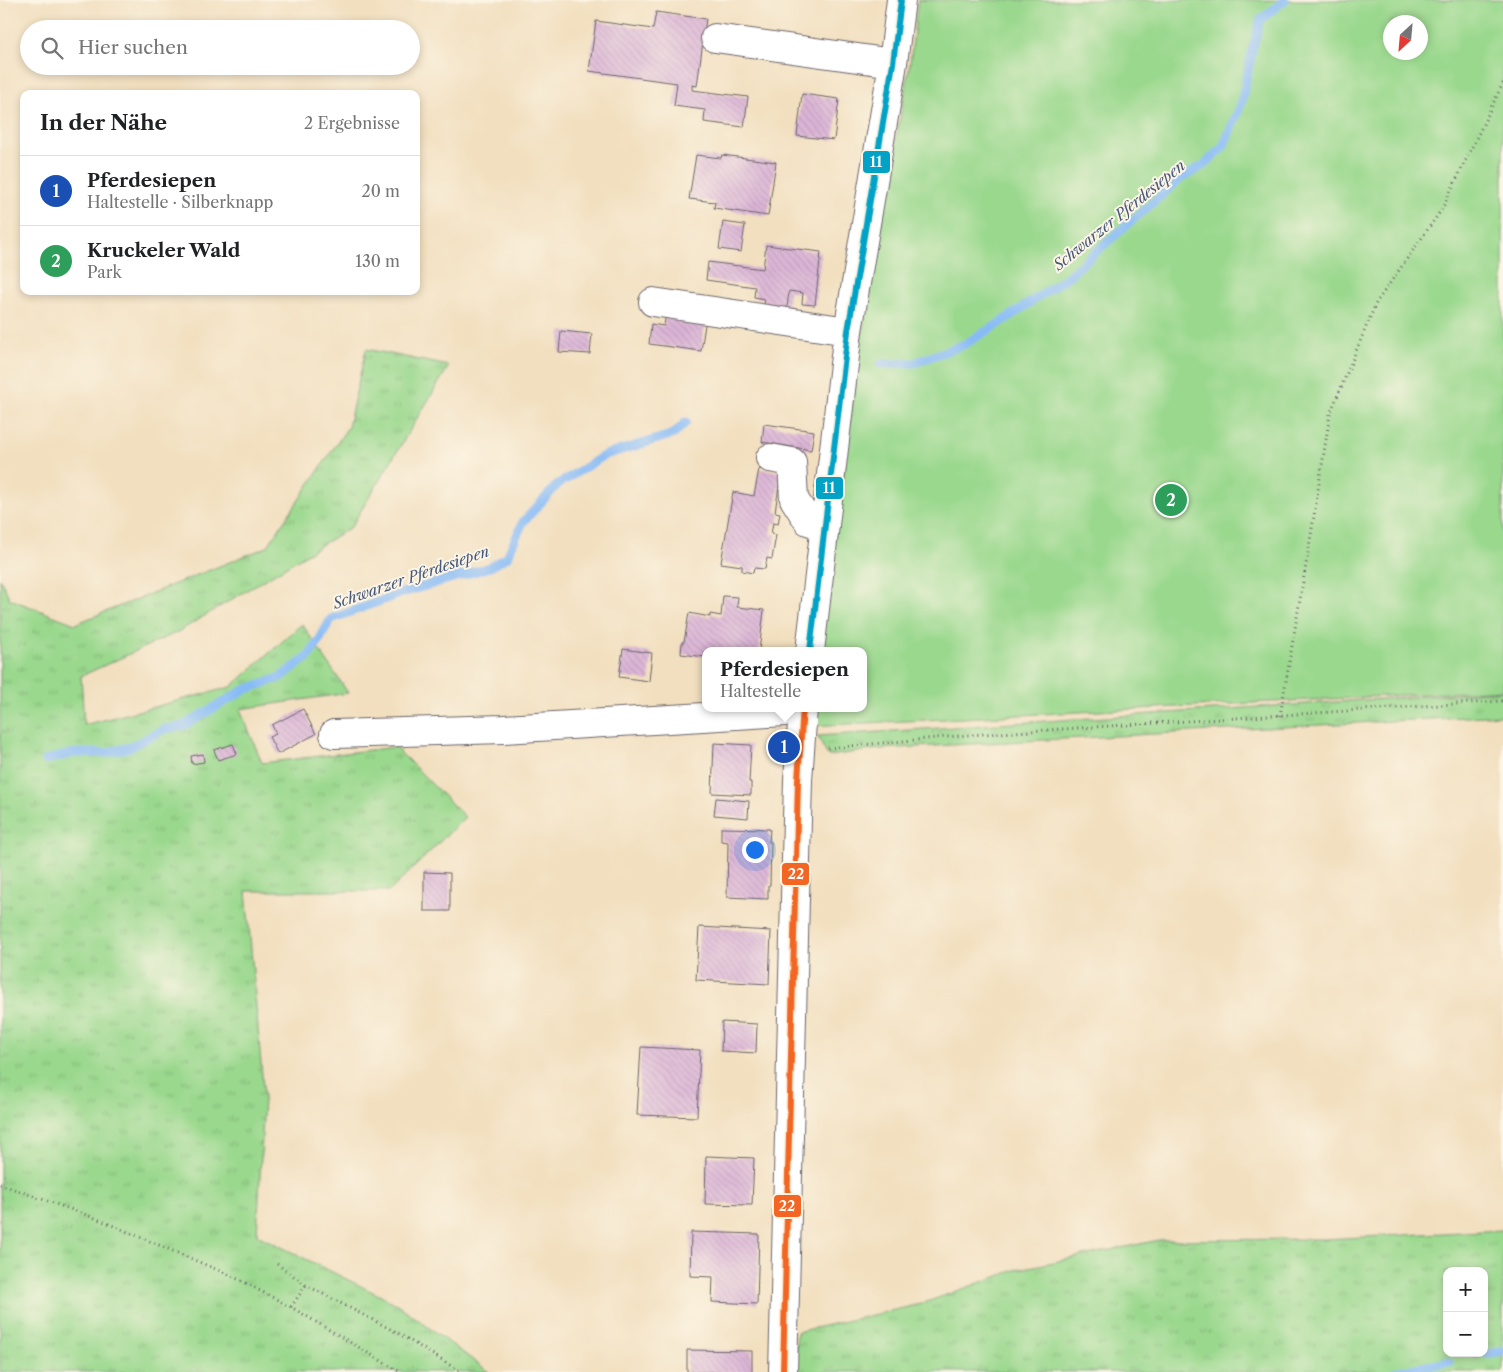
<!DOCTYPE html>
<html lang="de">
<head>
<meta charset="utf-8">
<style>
  :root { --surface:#fff; --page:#f6f6f6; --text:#202124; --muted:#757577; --line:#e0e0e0; --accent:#111827 }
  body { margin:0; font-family:"Libre Caslon Text",serif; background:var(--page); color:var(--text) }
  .controls { position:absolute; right:15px; bottom:15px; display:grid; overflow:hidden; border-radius:10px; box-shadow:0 2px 8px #0003 }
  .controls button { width:45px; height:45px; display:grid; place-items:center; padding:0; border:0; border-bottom:1px solid var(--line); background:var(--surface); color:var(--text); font:25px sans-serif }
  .compass { position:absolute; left:1383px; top:15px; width:45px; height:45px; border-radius:50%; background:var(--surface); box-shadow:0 2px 8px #0003; rotate:206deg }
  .you { position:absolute; left:754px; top:849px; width:18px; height:18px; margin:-12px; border:4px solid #fff; border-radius:50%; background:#1a73e8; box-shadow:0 0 0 8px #1a73e833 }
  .badge { display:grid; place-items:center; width:32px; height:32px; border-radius:50%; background:var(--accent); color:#fff; font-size:16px; font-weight:700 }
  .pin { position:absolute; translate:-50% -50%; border:2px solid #fff; box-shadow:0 1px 5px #0006 }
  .popup { position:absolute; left:702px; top:647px; width:165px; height:65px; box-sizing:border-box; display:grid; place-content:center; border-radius:10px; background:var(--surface); filter:drop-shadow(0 1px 4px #0005); font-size:16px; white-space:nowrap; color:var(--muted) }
  .popup b { font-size:19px; color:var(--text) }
  .popup::after { content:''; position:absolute; left:50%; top:100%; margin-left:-10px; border:10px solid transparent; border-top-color:var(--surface) }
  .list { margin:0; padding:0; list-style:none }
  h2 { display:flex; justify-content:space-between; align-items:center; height:65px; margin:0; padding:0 20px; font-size:21px }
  h2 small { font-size:16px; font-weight:400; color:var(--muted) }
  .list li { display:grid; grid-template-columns:32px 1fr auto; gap:15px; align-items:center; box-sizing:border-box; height:70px; padding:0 20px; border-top:1px solid var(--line) }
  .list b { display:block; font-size:19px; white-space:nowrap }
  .list p { margin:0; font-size:16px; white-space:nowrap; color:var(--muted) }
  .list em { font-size:16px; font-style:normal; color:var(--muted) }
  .icon { flex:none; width:28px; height:28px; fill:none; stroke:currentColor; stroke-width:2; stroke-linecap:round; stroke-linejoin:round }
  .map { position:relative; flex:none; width:1503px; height:1372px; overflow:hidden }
  .search { position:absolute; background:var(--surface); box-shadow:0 2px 8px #0003; left:20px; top:20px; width:400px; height:55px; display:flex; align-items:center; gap:12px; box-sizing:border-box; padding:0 18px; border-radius:28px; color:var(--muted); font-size:19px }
  .panel { position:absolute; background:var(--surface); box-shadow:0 2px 8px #0003; left:20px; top:90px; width:400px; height:205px; border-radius:10px }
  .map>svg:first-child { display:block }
  .grass { fill:url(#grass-tufts); stroke:#5e7d64; fill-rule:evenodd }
  .park { fill:#9ad88d; stroke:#5e7d64; fill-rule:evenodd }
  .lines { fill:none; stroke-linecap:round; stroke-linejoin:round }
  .stream { stroke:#88bbf6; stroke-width:9 }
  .building { fill:url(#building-back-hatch) }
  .minor-casing { stroke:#6b6469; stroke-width:30 }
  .path { stroke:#6b6469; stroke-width:3; stroke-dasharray:1 4; stroke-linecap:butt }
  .minor { stroke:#fff; stroke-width:28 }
  .bus-1-casing { stroke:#fcf5e5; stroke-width:10 }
  .bus-2-casing { stroke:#fcf5e5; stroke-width:10 }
  .bus-1 { stroke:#02a2c7; stroke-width:6 }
  .bus-2 { stroke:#f26522; stroke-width:6 }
  .labels { text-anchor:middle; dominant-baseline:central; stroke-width:4; stroke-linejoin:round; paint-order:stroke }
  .water-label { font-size:15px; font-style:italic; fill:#46587c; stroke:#fcf5e5 }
  .line-badge { stroke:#fcf5e5; stroke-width:2 }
  .badge-label { font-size:14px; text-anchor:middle; font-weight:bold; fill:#fff }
</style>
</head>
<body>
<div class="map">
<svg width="1503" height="1372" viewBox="0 0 1503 1372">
  <defs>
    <pattern id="grass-tufts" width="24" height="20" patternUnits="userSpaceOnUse" patternTransform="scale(1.25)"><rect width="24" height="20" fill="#9ad88d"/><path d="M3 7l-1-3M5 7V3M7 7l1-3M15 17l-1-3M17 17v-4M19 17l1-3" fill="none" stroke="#84b97b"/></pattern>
    <pattern id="building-back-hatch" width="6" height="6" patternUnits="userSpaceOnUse" patternTransform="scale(1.25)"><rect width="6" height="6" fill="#dcb5d7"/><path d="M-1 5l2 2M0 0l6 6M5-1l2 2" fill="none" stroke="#bc9bb9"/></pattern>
  </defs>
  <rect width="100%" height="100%" fill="#fcf5e5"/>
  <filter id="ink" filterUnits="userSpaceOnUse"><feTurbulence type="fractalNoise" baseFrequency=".02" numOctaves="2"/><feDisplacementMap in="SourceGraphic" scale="10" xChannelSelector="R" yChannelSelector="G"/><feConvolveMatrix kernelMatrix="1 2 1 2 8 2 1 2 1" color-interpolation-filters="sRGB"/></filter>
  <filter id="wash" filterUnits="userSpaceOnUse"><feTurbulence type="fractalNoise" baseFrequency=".0096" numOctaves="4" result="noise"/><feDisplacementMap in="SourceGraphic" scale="20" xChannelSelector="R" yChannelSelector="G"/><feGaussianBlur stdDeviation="1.12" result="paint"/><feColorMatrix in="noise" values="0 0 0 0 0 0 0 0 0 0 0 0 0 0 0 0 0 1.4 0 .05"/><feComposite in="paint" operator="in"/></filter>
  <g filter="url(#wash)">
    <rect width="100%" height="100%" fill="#f2dfbf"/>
    <path class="grass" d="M366,349L449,366L351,527L178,632L81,676L84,725L231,687L302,624L348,693L240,709L262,763L395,747L465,817L390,891H246L264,1098L257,1235L397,1304L489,1372H0V579L10,599L75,624L267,547L348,427Z
      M1503,691V715L879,749L828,756L817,736Z
      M1503,1230V1372H795L797,1332L921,1304L1015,1270L1159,1240L1324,1239ZM1447,1271H1484V1353H1447Z"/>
    <path class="park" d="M918,0H1503V690L809,726L812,708H863V651H819L865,310L910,63ZM1390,22H1420V52H1390Z"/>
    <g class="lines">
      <path class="stream" d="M881,364L914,363L965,344L1000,323L1067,277L1181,178L1204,165L1223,147L1241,104L1252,51L1260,20L1285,0
        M45,760L75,753H105L130,747L164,729L183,726L244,690L279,678L308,657L320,639L331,619L405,592L490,567L507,557L523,522L558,484L605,455L674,434L686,422
        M1487,1354L1503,1351
        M1393,1372L1449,1362"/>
    </g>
    <g id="blocks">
      <path class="building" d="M656,12L706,19L697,86L692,85V90L748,97L744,127L704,122L705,110L674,106L677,83L589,71L596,21L653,29Z
        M802,94L839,99L834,140L797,136Z
        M696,155L721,158L722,155L776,162L768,216L714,208L715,202L689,199Z
        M723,222L745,225L741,252L719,249Z
        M766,245L821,252L815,305L802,304L803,293L789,291L787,308L764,305L765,299L754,297L755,287L706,280L708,262L763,269Z
        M666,312L706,318L701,351L649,344L651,324L664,326Z
        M561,331L592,334L590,354L559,352Z
        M764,424L814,431L811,450L762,442Z
        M759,469L781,472L775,512L780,513L778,524L773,523L771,534L776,535L772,559L767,558L765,569L754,568L753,573L742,571V566L721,563L733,492L754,496Z
        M723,596L738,597L737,607L764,610L759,651H705V657L681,654L682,642H684L689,613L710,617V614L721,616Z
        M623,649L652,653L649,681L619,677Z
        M303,709L316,734L278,754L269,737L276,734L272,725Z
        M714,743L751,745L749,782H751V795L712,793Z
        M233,744L237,754L218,760L214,750Z
        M203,754L204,762L192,764L191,756Z
        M716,798L749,801L748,818L714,815Z
        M721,828L770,829L769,842H771L770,885L768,886V899L727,897L728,842L721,841Z
        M424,872L450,873V911H424Z
        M699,927L771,931L769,984L696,980Z
        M722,1022L757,1024L756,1053L721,1051Z
        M641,1047L700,1050L697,1117L637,1115Z
        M706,1156L754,1158L752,1205L705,1204Z
        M691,1232L759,1234L757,1304L712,1302L713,1277L690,1276Z
        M687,1350L752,1351V1372H687Z"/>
    </g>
  </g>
  <g filter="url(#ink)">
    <use href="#blocks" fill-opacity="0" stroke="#6b6469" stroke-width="1"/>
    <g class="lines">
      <g class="minor-casing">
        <path id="minor" d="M715,38L893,63
          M653,302L848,331
          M770,458L792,462L794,499L808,521L825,526
          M810,651L848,331L893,63L901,0
          M334,734L504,729L803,711
          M783,1372L798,780L803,708"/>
      </g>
      <path class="path" d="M1280,716L1311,535L1330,414L1376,303L1442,209L1503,83
        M828,748L968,735L1503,701
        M0,1184L95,1218L232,1276L291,1307L400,1372
        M277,1264L306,1285L396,1332L461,1372
        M291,1307L306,1285"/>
      <use href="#minor" class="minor"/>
      <g class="bus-1-casing">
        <path id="bus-1" d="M810,651L848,331L893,63L901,0"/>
      </g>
      <g class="bus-2-casing">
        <path id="bus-2" d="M783,1372L798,780L803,708"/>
      </g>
      <use href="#bus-1" class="bus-1"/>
      <use href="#bus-2" class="bus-2"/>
    </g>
  </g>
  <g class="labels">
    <g class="water-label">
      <text transform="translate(1119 215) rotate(-39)">Schwarzer Pferdesiepen</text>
      <text transform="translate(411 577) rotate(-19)">Schwarzer Pferdesiepen</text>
    </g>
  </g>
  <g class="line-badge">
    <rect x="862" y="150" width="29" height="24" rx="5" fill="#02a2c7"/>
    <rect x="815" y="476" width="29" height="24" rx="5" fill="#02a2c7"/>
    <rect x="781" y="862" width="29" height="24" rx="5" fill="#f26522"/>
    <rect x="773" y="1194" width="29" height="24" rx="5" fill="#f26522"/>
  </g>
  <g class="badge-label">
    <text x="876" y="167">11</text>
    <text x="829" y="493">11</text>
    <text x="796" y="879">22</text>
    <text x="787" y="1211">22</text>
  </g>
</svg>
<div class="controls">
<button>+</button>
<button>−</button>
</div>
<svg class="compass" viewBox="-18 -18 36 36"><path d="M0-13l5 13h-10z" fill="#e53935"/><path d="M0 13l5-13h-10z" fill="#757577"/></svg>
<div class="you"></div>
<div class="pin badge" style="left:784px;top:747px;background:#1a4fb4">1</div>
<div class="popup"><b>Pferdesiepen</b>Haltestelle</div>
<div class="pin badge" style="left:1171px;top:500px;background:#2e9e5b">2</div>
<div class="search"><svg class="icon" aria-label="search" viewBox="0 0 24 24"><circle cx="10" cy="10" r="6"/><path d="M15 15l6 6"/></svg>Hier suchen</div>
<section class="panel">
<h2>In der Nähe<small>2 Ergebnisse</small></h2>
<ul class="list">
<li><span class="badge" style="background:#1a4fb4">1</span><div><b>Pferdesiepen</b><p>Haltestelle · Silberknapp</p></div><em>20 m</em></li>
<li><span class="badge" style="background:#2e9e5b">2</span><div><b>Kruckeler Wald</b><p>Park</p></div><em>130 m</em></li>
</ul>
</section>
</div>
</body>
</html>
